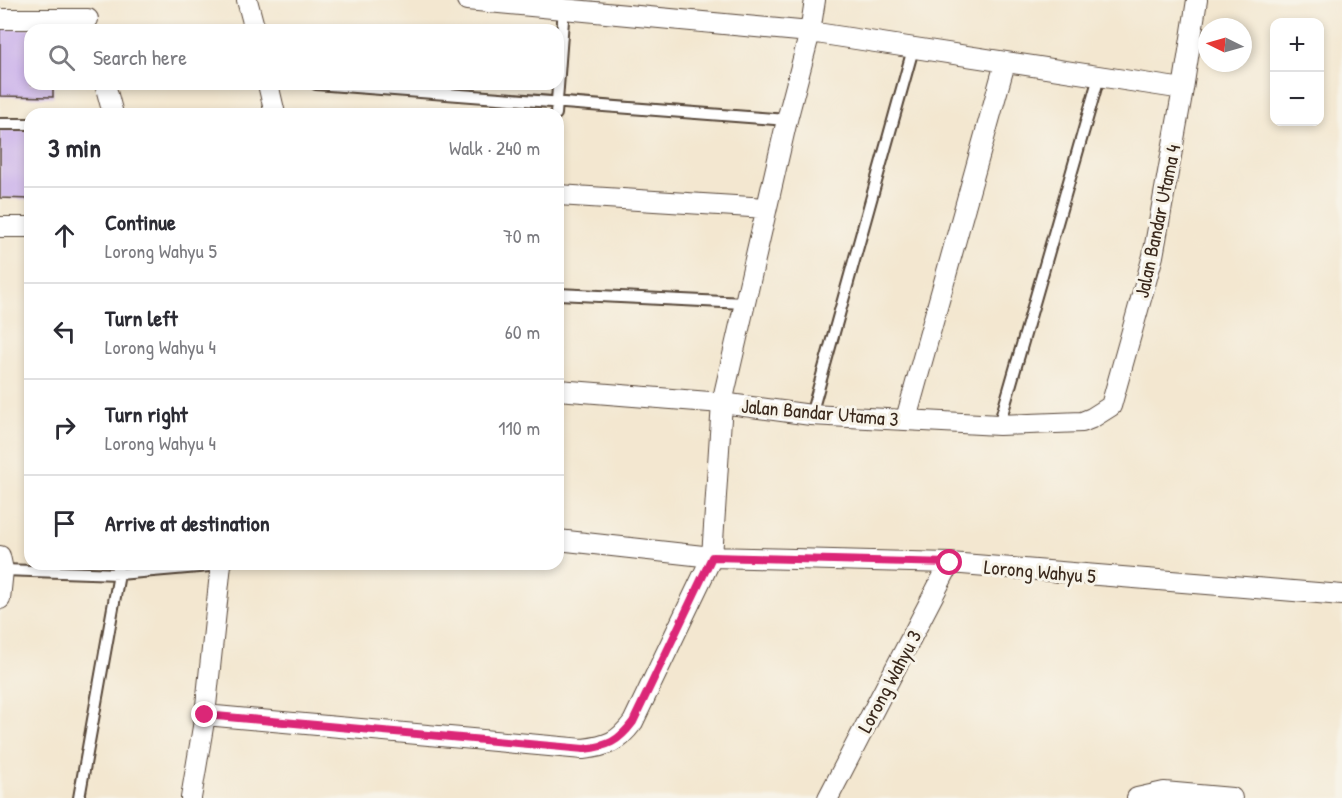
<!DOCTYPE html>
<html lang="en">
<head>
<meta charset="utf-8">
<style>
  :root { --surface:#fff; --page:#f7f7f7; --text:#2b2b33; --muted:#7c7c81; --line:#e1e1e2 }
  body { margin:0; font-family:"Patrick Hand",sans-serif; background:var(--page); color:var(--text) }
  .controls { position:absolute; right:18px; top:18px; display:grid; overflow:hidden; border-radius:12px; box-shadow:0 3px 9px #0003 }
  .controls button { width:54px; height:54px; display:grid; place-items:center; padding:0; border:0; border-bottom:2px solid var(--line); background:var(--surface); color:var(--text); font:30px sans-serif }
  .compass { position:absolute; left:1198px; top:18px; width:54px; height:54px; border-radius:50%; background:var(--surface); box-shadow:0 3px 9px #0003; rotate:275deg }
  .stop { position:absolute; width:18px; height:18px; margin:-14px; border:4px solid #db2777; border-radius:50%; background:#fff }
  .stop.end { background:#db2777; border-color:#fff; box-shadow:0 2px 6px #0008 }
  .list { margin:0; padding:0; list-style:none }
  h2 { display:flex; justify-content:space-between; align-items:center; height:78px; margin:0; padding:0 24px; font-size:26px }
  h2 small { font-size:20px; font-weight:400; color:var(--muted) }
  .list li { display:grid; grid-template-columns:39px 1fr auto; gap:18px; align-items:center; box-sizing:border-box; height:96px; padding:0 24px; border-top:2px solid var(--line) }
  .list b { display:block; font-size:22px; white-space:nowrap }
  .list p { margin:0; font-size:20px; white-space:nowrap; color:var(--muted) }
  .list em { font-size:20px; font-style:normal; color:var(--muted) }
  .icon { flex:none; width:33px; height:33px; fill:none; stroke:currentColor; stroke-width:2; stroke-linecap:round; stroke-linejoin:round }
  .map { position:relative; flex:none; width:1342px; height:798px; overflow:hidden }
  .search { position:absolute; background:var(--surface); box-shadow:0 3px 9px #0003; left:24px; top:24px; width:540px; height:66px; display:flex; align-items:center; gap:15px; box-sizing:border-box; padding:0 21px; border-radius:18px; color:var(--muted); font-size:22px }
  .panel { position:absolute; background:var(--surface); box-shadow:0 3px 9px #0003; left:24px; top:108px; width:540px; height:462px; border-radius:18px }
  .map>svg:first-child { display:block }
  .building { fill:#c5a9eb }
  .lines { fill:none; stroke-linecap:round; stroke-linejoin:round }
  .lane-casing { stroke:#574639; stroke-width:14 }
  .street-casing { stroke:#574639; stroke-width:22 }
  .lane { stroke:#fff; stroke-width:10 }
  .street { stroke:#fff; stroke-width:20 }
  .route { stroke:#db2777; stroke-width:8 }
  .labels { text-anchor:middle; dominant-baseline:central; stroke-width:6; stroke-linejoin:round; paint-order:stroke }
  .street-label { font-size:20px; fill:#3b2a1e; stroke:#f7f3e8 }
</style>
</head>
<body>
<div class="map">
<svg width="1342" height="798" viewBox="0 0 1342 798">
  <rect width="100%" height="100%" fill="#f7f3e8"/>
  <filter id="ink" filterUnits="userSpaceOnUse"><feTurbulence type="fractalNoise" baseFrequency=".0167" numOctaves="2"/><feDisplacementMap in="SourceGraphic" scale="12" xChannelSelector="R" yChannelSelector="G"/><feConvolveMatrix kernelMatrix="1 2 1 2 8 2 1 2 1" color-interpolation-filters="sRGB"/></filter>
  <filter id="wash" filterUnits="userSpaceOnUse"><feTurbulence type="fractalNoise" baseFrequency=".008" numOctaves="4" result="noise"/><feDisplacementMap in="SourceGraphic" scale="24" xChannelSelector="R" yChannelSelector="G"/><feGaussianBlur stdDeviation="1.35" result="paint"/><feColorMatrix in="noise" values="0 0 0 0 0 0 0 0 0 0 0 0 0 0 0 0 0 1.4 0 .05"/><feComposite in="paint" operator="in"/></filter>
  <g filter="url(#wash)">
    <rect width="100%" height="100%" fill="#f3e7d0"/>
    <g id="blocks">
      <path class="building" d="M0,28H30V84H53V97L0,96Z
        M0,129L30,130V199L0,198Z"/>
    </g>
  </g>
  <g filter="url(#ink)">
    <use href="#blocks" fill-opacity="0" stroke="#574639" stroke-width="1.5"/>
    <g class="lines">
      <g class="lane-casing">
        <path id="lane" d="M316,84L787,120
          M556,114L564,7
          M0,124H30
          M558,294L744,303
          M811,415L913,49
          M999,425L1099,77
          M3,570L119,574L221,565
          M79,798L119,574L116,564"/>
      </g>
      <g class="street-casing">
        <path id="street" d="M247,0L255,30
          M467,0L810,32L1183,89
          M0,19H88
          M105,84L113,114
          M268,84L275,114
          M558,195L767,208
          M0,227H30
          M558,390L722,403L811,415L999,425L1082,422L1092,418L1111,406L1153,256L1183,89L1197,0
          M906,419L1005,63
          M558,540L712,557L950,563L1342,595
          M0,556L3,570L0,599
          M205,715L583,749C608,746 618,742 633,722L712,557L722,403L787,120L810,32L815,0
          M191,798L205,715L221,564
          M828,798L950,563
          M1137,798L1164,792L1232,798"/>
      </g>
      <use href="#lane" class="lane"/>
      <use href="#street" class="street"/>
    </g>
  </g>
  <g class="lines" filter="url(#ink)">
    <path class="route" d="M205,715L584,749C608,746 618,742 633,722L712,557L950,563"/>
  </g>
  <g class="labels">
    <g class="street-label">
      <text transform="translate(1157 221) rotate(-78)">Jalan Bandar Utama 4</text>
      <text transform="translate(820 412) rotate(5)">Jalan Bandar Utama 3</text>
      <text transform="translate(1040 571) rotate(5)">Lorong Wahyu 5</text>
      <text transform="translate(889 681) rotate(-62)">Lorong Wahyu 3</text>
    </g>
  </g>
</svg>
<div class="controls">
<button>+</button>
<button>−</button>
</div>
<svg class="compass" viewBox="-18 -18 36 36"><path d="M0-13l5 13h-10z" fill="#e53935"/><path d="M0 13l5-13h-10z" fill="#7c7c81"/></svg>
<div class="stop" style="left:950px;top:563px"></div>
<div class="stop end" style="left:205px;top:715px"></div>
<div class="search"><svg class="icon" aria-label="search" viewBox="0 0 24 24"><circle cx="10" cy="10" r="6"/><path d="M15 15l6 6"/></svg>Search here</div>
<section class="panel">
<h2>3 min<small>Walk · 240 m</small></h2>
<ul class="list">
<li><svg class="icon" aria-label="ahead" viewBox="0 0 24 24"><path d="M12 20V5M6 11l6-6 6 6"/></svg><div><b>Continue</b><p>Lorong Wahyu 5</p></div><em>70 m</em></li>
<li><svg class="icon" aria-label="left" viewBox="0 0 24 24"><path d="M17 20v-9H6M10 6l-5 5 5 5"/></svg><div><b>Turn left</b><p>Lorong Wahyu 4</p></div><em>60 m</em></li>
<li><svg class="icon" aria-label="right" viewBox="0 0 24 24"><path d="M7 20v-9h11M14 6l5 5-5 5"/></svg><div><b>Turn right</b><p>Lorong Wahyu 4</p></div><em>110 m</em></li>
<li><svg class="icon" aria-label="arrive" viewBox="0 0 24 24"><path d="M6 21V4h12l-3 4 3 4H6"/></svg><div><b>Arrive at destination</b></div></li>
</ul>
</section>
</div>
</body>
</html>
